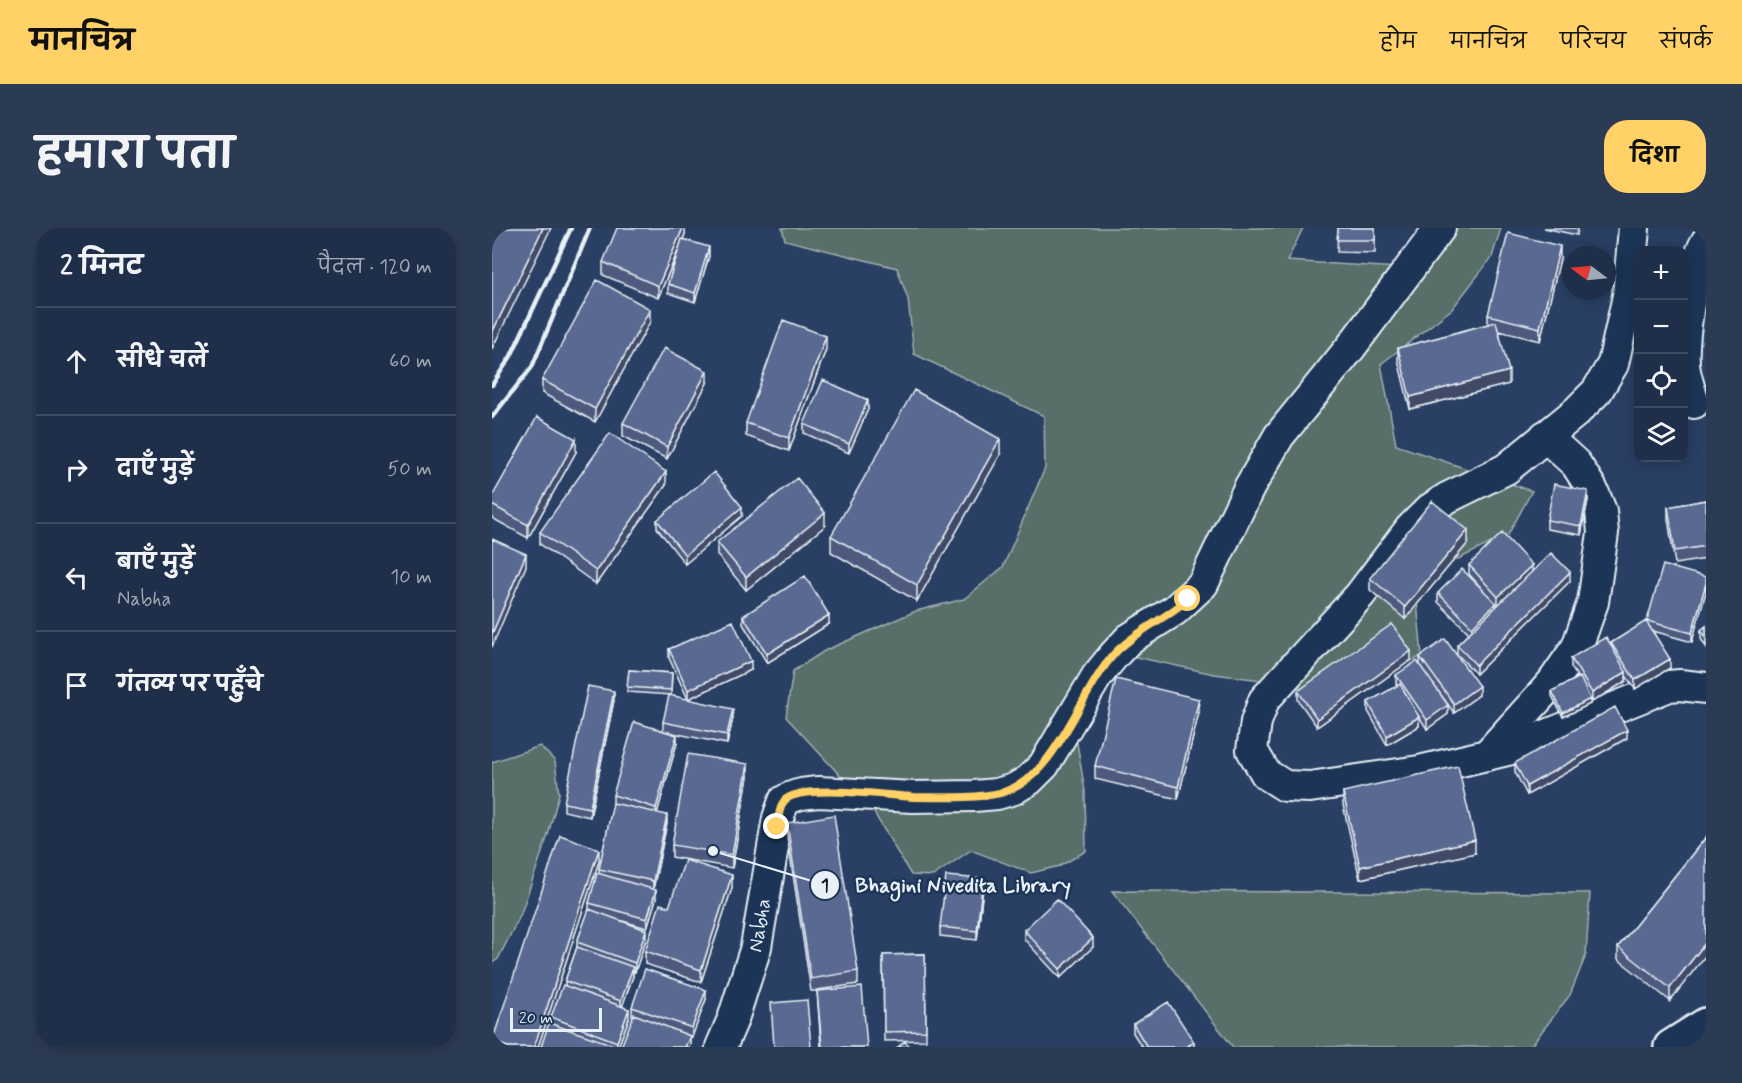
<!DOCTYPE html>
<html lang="hi">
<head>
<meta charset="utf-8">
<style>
  :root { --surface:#1f2f4a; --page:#2c3b54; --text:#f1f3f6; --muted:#a1a9b5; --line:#3c4a62; --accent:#ffd166 }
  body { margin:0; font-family:Mynerve,"Playpen Sans Deva",sans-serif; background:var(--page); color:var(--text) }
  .controls { position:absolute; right:18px; top:18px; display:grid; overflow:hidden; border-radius:12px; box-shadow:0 3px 15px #0003 }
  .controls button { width:54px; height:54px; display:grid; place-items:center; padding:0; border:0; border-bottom:2px solid var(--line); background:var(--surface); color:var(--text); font:30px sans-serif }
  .compass { position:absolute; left:1070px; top:18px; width:54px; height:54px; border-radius:50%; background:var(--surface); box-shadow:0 3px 15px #0003; rotate:286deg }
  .scale { position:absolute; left:18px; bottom:15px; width:92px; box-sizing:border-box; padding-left:6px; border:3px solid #e8f1f8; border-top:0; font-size:16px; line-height:21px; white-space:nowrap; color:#e8f1f8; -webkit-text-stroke:4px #1d3557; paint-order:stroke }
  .stop { position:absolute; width:18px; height:18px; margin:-14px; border:4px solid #ffd166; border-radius:50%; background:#fff }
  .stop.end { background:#ffd166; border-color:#fff; box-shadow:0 2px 6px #0008 }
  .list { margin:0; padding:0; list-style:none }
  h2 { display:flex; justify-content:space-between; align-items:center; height:78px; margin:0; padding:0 24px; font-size:26px }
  h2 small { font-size:20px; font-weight:400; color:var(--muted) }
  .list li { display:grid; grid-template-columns:39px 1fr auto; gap:18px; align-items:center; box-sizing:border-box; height:108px; padding:0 24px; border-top:2px solid var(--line) }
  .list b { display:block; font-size:22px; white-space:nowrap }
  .list p { margin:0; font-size:20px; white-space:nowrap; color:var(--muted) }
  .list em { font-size:20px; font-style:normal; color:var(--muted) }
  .icon { flex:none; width:33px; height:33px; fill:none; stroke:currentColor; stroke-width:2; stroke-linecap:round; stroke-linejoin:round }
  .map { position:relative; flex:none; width:1214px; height:819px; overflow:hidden; border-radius:24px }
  header { display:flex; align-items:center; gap:36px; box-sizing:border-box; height:84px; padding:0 30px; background:var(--accent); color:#111 }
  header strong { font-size:28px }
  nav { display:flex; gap:33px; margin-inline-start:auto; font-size:21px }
  .intro { display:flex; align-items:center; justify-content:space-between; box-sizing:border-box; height:144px; padding:0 36px }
  h1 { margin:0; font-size:42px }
  .button { padding:15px 27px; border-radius:24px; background:var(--accent); color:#111; font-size:21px; font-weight:700 }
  main { display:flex; gap:36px; padding:0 36px }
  aside { flex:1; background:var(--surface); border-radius:24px; box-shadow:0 3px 15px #0003 }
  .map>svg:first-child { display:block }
  .green { fill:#596e69; stroke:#a0b0b0; stroke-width:1.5 }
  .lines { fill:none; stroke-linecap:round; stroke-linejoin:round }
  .minor-casing { stroke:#e8f1f8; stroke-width:34 }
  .trunk-casing { stroke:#e8f1f8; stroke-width:38 }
  .minor { stroke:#1d3557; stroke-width:30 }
  .trunk { stroke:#1d3557; stroke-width:33 }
  .rail { stroke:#e8f1f8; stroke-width:4.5 }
  .wall { fill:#4d5a7d; stroke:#e8f1f8; stroke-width:1.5 }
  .shaded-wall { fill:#3f4a66; stroke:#e8f1f8; stroke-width:1.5 }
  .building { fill:#5a6991; stroke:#e8f1f8; stroke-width:1.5 }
  .route { stroke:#ffd166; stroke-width:8 }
  .labels { text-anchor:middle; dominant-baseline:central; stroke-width:5; stroke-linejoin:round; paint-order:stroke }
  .street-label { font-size:20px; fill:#e8f1f8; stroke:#1d3557 }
  .leader { fill:none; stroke:#e8f1f8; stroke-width:2 }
  .callout-dot { fill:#e8f1f8; stroke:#1d3557; stroke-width:2 }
  .mark-label { font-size:18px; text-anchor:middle; font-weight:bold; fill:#111 }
  .callout-label { font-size:21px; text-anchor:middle; font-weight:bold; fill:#e8f1f8; stroke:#1d3557; stroke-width:5; stroke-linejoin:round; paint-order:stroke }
</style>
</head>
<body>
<header>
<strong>मानचित्र</strong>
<nav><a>होम</a><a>मानचित्र</a><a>परिचय</a><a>संपर्क</a></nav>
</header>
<div class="intro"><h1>हमारा पता</h1><a class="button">दिशा</a></div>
<main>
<aside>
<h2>2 मिनट<small>पैदल · 120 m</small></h2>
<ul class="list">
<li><svg class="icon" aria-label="ahead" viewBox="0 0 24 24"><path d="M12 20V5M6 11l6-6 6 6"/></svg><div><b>सीधे चलें</b></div><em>60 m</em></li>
<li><svg class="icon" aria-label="right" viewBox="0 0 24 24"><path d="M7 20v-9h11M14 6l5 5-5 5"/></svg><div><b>दाएँ मुड़ें</b></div><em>50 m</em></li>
<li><svg class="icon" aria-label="left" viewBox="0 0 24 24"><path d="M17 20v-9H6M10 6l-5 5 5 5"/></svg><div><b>बाएँ मुड़ें</b><p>Nabha</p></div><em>10 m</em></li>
<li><svg class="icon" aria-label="arrive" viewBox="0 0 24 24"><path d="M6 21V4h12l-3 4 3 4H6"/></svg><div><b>गंतव्य पर पहुँचे</b></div></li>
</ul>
</aside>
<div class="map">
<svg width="1214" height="819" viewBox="0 0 1214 819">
  <rect width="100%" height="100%" fill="#293f63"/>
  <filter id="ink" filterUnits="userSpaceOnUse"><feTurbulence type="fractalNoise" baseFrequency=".0167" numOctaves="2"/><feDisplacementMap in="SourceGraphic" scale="12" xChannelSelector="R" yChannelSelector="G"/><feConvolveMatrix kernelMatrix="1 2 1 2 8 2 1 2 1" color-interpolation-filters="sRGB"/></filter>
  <g filter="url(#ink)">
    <path class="green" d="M290,0H811L795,33L923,41L964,0H1009L1000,29L960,81L889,136L904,217L1040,263L1016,307L923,352L930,428L843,470L785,454L722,446L644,429L605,442L580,485L593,563L594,623L568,638L539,645L479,622L441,648L419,647L381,583L294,489L301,443L334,422L424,383L472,371L511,339L553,240L552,188L422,126L416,71L405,40L293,12Z
      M48,518L63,533L67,566L56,607L28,688L6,731L0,735V534Z
      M620,663L1098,665L1094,727L1078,767L1038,819H741Z"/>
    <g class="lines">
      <g class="minor-casing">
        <g id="minor">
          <path d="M1142,0L1136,68L1121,136L1105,163L1084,184L1014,241L955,270L938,281L918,301L868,367L772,472L764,494L760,522L774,546L793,558L818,559L927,543L1020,521L1177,458L1188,457L1214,460"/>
          <path d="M1202,175C1199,165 1195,154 1193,143C1188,118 1201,37 1214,14"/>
          <path d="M995,527L1060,455L1085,419L1101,374L1111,305L1109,283L1100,261L1084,236L1053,208"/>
          <path id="s1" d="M229,819L241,791L264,719L286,590L292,573C303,566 314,565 327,564L421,569L482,568L505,566L522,561L537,552L552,537L605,448L622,427L637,411L683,382L711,356L757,260L787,208L859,119L948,0"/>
        </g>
      </g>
      <g class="trunk-casing">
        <path id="trunk" d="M1179,819L1214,797"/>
      </g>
      <use href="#minor" class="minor"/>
      <use href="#trunk" class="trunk"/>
      <path class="rail" d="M0,157L19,128L79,0
        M0,189L40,139L98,0"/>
    </g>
    <path class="wall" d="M193,0V6L191,11L217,28L203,74L176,65V56L185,26L166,70L111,47V34Z
      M846,0H883V25L845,24Z
      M1052,0H1086L1085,7Z
      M1068,31L1048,113L1007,103L1017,156L918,181L906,132V120L996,96V87Z
      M158,94L103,194L50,165V152Z
      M334,121L297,223L254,208V195Z
      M215,155L175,231L131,208V195Z
      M376,181L357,225L312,205V196Z
      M84,224L36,310L0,290V269Z
      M508,227L425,373L339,324V308Z
      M174,257L104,356L48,316V304Z
      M1096,272L1089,307L1055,301V292Z
      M1214,272V331L1183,336L1176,291V279Z
      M250,288L193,336L165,300V292Z
      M333,298L254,362L225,327V314Z
      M976,315L913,391L878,362V350Z
      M977,337L1040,343L1078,353L984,446L965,426V417L977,405L946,374V365L991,362L977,346Z
      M1214,349L1200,414L1161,403L1178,440L1143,461L1134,448V453L1100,474L1097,469L1098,476L1071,489L1060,468V463L1086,450L1079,439V430L1119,419V415L1155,393Z
      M251,388L337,396L275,435L251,396Z
      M1214,398V419L1209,411V402Z
      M177,421L259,442L196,471L177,430Z
      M928,429L987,467L962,485L941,456L956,486L935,501L926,487L927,498L895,517L876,483V474L906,458L904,456V447L928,437Z
      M919,432L825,499L806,472V463Z
      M137,442L180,445L179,467L135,464Z
      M122,472L98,589L72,583V575Z
      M707,484L686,571L603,551V538Z
      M241,490L235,516L171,503V494Z
      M1135,510L1035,567L1023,544V535Z
      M185,515L165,585L175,595L161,661L164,671L155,700L127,692L154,711L143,744L141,743V748L130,778L137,790L126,819H49L59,795V789L73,758V753L85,719V714L97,682V675L107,645V641L121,576V567Z
      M256,548L240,640L180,629V617Z
      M851,564L983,625L868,651L851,577Z
      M295,595L366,743V756L325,762L375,819H329L325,763H319L295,608Z
      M1214,609L1178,773L1126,731V719Z
      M107,633L46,819H0V814Z
      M240,660L209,754L153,736V723L177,679Z
      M491,660L485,712L448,708V699Z
      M532,702L601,719L568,750L532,711Z
      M433,726L434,812L392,813L391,727Z
      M214,771L200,809L198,808V817L140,788V779Z
      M641,796L702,819H650L641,805Z"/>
    <path class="shaded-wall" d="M51,0H59L0,121V105Z
      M191,0H193V6L166,70V58Z
      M1068,18V31L1048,113V100Z
      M217,19V28L203,74V65Z
      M158,81V94L103,194V181Z
      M334,108V121L297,223V210Z
      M215,143V155L175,231V219Z
      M1017,143V156L918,181V169Z
      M376,172V181L357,225V216Z
      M84,211V224L36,310V297Z
      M508,211V227L425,373V357Z
      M174,244V257L104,356V343Z
      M1096,263V272L1089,307V298Z
      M250,279V288L193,336V327Z
      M333,285V298L254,362V349Z
      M976,302V315L913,391V379Z
      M34,326V338L0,419V406Z
      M1040,337V346L1006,378V369Z
      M1078,344V353L984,446V437Z
      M1214,355V364L1200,414V405Z
      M1004,375V384L980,408V399Z
      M337,387V396L275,435V426Z
      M919,423V432L825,499V491Z
      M1178,431V440L1143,461V452Z
      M259,433V442L196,471V462Z
      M1134,444V453L1100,474V465Z
      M987,458V467L962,485V476Z
      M122,463V472L98,589V580Z
      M707,471V484L686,571V559Z
      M1098,471V476L1071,489V485Z
      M956,477V486L935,501V492Z
      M241,481V490L235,516V507Z
      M927,489V498L895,517V508Z
      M1135,502V510L1035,567V558Z
      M185,507V515L164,589V580Z
      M256,536V548L240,640V627Z
      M175,587V595L161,662V653Z
      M983,612V625L868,651V639Z
      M107,621V633L46,819H42Z
      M240,647V660L209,754V742Z
      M491,651V660L485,712V703Z
      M164,662V671L155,700V691Z
      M154,702V711L143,744V735Z
      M601,710V719L568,750V741Z
      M1214,714V727L1178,773V760Z
      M141,739V748L129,782V773Z
      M214,762V771L200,809V800Z
      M137,781V790L126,819H125V814Z
      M198,808V817L197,819H193Z
      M702,814V819H694Z"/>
    <path class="building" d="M0,0H51L0,105Z
      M125,0H191L166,58L111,34Z
      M846,0H883V12H845Z
      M1016,5L1068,18L1048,100L996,87Z
      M190,11L217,19L203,65L176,56Z
      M105,52L158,81L103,181L50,152Z
      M291,92L334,108L297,210L254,195Z
      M1004,94L1017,143L918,169L906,120Z
      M172,120L215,143L175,219L131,195Z
      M331,152L376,172L357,216L312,196Z
      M422,162L508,211L425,357L339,308Z
      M45,189L84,211L36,297L0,277V269Z
      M118,205L174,244L104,343L48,304Z
      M222,244L250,279L193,327L165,292Z
      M305,250L333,285L254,349L225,314Z
      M1062,256L1096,263L1089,298L1055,292Z
      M1214,272V318L1183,323L1176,279Z
      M940,273L976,302L913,379L878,350Z
      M1010,305L1040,337L1006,369L977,337Z
      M0,311L34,326L0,406Z
      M1059,325L1078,344L984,437L965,417Z
      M1171,337L1214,349V355L1200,405L1155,393Z
      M970,341L1004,375L980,399L946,365Z
      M313,348L337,387L275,426L251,388Z
      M241,393L259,433L196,462L177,421Z
      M1154,393L1178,431L1143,452L1119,415Z
      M900,396L919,423L825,491L806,463Z
      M1214,398V410L1209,402Z
      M1114,409L1134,444L1100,465L1079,430Z
      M953,411L987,458L962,476L928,429Z
      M925,433L956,477L935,492L904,447Z
      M137,442L180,445L179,462L135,459Z
      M1088,449L1098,471L1071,485L1060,463Z
      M624,451L707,471L686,559L603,538Z
      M908,456L927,489L895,508L876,474Z
      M96,458L122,463L98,580L72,575Z
      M177,467L241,481L235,507L171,494Z
      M1123,479L1135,502L1035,558L1023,535Z
      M142,494L185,507L164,580L121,567Z
      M196,526L256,536L240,627L180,617Z
      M966,538L983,612L868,639L851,564Z
      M121,575L175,587L161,653L107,641Z
      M342,587L366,743L319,751L295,595Z
      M68,607L107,621L42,819H16L0,814Z
      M1214,609V714L1178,760L1126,719Z
      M193,632L240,647L209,742L153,723L168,676L177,679Z
      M105,645L164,662L155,691L97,675Z
      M454,648L491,651L485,703L448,699Z
      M565,671L601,710L568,741L532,702Z
      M97,681L154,702L143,735L85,714Z
      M85,719L141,739L129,773L73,753Z
      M433,726L434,803L392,804L391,727Z
      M153,741L214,762L200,800L140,779Z
      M71,757L137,781L125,814L59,789Z
      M370,759L375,819H330L325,763Z
      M315,772L319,819H282L279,775Z
      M676,774L702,814L694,819H655L641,796Z
      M142,786L198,808L193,819H129Z
      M57,795L122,817V819H49Z
      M413,813L418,819H406Z"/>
  </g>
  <g class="lines" filter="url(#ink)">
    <path class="route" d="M285,599C286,591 287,580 292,573C307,555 397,568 422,569C449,569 481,571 508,565C565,551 585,467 623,425C644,403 673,391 696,371"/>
  </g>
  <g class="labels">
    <g class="street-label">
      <text stroke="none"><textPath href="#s1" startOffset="128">Nabha</textPath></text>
    </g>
  </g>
  <path class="leader" d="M221 623L333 657"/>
  <g class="callout-dot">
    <circle cx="221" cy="623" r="6"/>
    <circle cx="333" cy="657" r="15"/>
  </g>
  <g class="mark-label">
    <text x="333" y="663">1</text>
  </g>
  <g class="callout-label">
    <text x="471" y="664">Bhagini Nivedita Library</text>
  </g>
</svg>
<div class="controls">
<button>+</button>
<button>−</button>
<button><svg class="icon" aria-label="locate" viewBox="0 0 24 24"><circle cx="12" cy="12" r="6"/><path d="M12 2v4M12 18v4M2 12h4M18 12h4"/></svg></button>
<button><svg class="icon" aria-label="layers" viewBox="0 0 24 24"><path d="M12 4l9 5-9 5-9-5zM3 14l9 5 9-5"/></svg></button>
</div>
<svg class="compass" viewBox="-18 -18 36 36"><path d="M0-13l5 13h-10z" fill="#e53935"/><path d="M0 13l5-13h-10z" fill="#a1a9b5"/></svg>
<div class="scale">20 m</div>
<div class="stop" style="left:696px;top:371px"></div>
<div class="stop end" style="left:285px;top:599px"></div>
</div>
</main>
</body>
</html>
